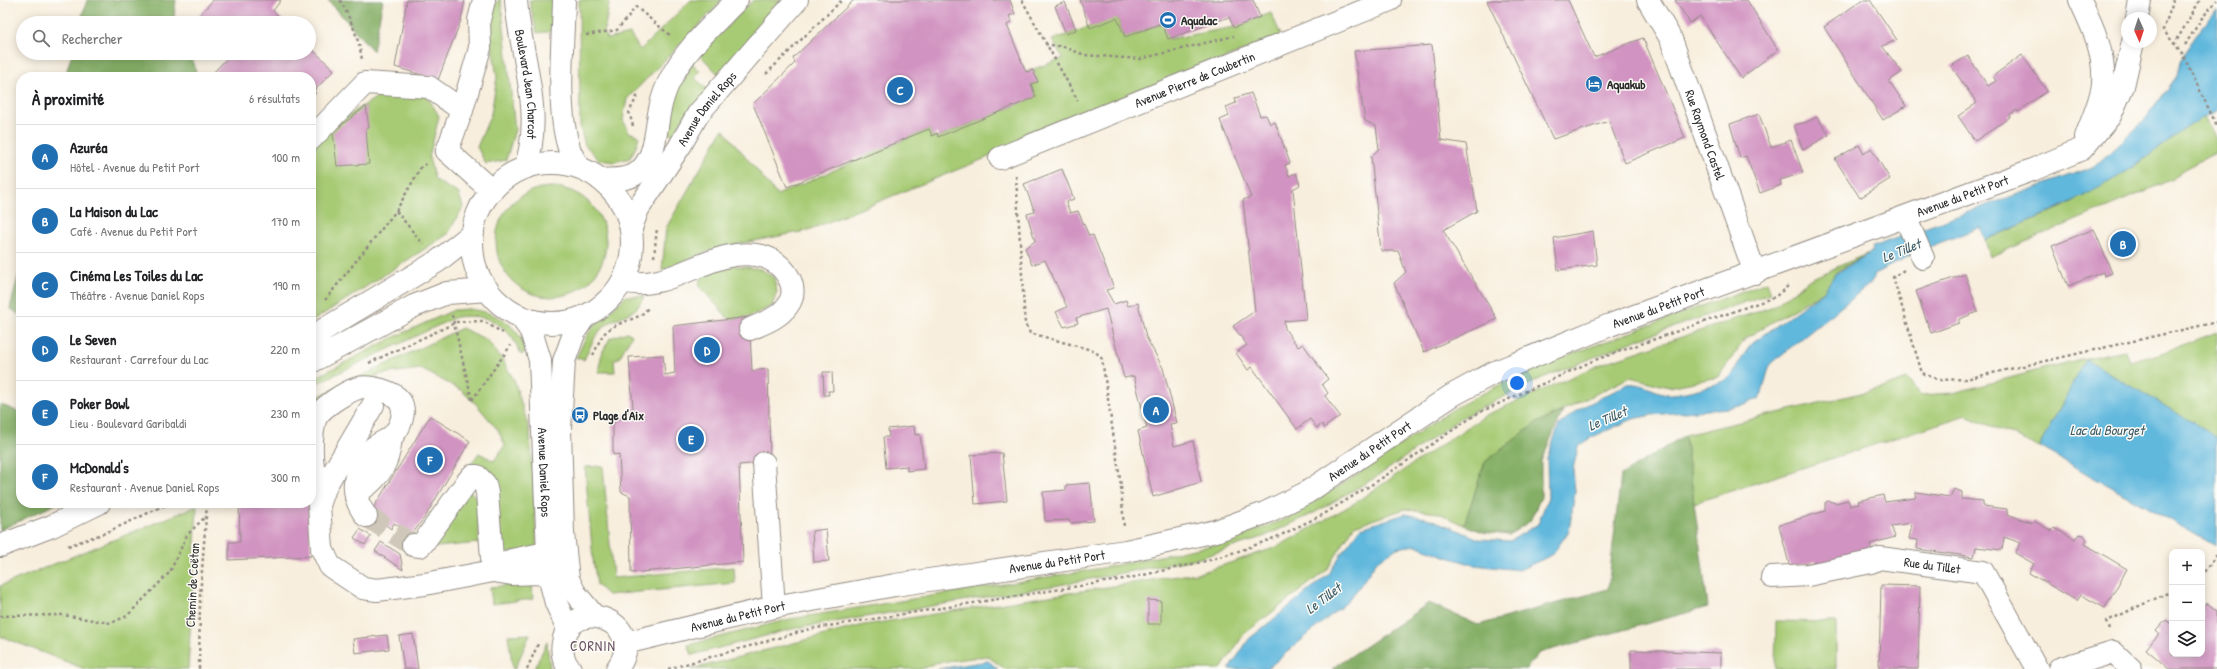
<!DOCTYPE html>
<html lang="fr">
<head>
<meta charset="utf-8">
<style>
  :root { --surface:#fff; --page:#f6f6f6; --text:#202124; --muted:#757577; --line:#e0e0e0; --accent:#1f6fb2 }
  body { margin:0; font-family:"Patrick Hand",sans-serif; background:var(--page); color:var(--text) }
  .controls { position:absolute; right:12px; bottom:12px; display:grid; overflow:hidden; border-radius:8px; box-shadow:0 2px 10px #0003 }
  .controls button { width:36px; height:36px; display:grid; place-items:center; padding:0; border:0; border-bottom:1px solid var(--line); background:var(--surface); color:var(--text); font:20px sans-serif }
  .compass { position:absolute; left:2121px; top:12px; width:36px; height:36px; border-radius:50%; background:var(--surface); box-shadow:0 2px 10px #0003; rotate:177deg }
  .you { position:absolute; left:1517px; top:383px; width:14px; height:14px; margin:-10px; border:3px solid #fff; border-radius:50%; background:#1a73e8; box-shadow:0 0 0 6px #1a73e833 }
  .badge { display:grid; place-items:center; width:26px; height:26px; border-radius:50%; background:var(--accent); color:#fff; font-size:13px; font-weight:700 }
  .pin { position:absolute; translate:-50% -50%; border:2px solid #fff; box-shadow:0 1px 4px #0006 }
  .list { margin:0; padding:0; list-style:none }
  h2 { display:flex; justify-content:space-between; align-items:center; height:52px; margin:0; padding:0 16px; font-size:17px }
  h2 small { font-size:13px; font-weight:400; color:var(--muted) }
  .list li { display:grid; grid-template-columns:26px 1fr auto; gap:12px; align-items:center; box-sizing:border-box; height:64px; padding:0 16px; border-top:1px solid var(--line) }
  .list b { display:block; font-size:15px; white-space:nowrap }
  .list p { margin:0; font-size:13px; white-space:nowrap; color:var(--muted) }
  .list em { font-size:13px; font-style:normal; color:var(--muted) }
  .icon { flex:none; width:22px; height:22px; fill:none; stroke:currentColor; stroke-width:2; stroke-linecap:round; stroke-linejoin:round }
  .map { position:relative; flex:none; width:2217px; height:669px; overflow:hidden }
  .search { position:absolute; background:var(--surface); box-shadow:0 2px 10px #0003; left:16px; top:16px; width:300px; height:44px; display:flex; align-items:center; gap:10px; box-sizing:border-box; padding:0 14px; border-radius:22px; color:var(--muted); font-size:15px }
  .panel { position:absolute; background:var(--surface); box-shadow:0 2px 10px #0003; left:16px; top:72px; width:300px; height:436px; border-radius:16px }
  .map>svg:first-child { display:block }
  .green { fill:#a7cb75; stroke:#697b50 }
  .forest { fill:#85af66; stroke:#586d48 }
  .water { fill:#60b8dd; stroke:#467284 }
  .building { fill:#d193c1 }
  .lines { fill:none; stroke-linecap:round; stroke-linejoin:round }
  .minor-tunnel { stroke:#cfc7b9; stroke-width:22; stroke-dasharray:22 11; stroke-linecap:butt }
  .minor-casing { stroke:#928c84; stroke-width:24 }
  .major-casing { stroke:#928c84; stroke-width:24 }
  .path { stroke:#928c84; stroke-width:2.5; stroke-dasharray:3 3; stroke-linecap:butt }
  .minor { stroke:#fff; stroke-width:22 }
  .major { stroke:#fff; stroke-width:22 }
  .labels { text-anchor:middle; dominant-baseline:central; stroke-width:3; stroke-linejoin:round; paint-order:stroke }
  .poi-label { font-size:13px; font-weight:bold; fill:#2b2b2b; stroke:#fdfcf7; text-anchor:start }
  .street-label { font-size:13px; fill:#2b2b2b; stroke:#fdfcf7 }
  .water-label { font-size:14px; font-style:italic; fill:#3e5c69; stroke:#fdfcf7 }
  .neighbourhood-label { font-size:14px; letter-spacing:1px; fill:#654f60; stroke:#fdfcf7 }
</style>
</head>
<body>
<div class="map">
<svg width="2217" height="669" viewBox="0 0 2217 669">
  <rect width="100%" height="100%" fill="#fdfcf7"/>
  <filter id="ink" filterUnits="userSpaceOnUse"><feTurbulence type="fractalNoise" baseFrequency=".025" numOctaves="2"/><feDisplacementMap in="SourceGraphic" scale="8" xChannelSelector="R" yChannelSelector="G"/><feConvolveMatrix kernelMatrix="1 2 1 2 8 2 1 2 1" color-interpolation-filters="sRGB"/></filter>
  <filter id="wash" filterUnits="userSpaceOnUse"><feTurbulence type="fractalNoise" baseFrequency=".012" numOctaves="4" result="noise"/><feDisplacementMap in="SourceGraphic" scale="16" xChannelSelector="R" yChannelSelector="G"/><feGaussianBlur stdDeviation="0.9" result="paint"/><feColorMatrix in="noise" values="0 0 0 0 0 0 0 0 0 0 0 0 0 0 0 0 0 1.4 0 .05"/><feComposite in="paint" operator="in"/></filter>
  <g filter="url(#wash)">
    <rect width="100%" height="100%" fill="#f8eedd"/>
    <path class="green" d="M498,0H501L515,130L506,160L486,164L477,147L491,114L497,77L488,21Z
      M529,0H555V31L537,33Z
      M579,0H610L604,31L607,39L630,34L640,50L691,0H723L627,99L623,120L629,132L639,136L636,147L630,158L614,162L599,160L585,145L580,127Z
      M753,0H792L719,75L700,55Z
      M1271,13L1281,35L1053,131L806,231L717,248L662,270L666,228L723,129L777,195L929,129L932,136L938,137L1036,97L1031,84L1037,82L1026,72L1063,58L1052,40L1117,17L1125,38L1163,23L1169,39L1234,27Z
      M691,62L700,71L695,78L709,91L684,117L673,135L664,131L672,99Z
      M382,94L427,96L439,116L429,158L435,180L459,194L463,207L448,234L311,322V149L328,128Z
      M2205,116L2217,141V152L2184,169L2173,179L1990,257L1985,240L2063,207L2136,166L2171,137Z
      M496 242a55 55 0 1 1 110 0a55 55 0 1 1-110 0Z
      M1873,251L1837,271L1824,291L1746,338L1718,377L1669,387L1630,377L1535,424L1485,462L1464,525L1439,513L1405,509L1354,526L1327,570L1244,634L1221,669H1005L987,656L935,663L922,669H692L864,625L1203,572L1277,547L1353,504L1486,415L1601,364L1774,306L1810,279Z
      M731,265L761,269L774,278L777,292L772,306L749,317L729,319L698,285L702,276Z
      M1767,282L1771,293L1642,338L1542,378L1461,418L1378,476L1312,514L1263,537L1200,558L1059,585L792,629L692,655L688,645L790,619L1102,568L1218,544L1286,519L1352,478L1453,409L1528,370Z
      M626,296H644C635,316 627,312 611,322C596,330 591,345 584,360L576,358C582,345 588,331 598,321C607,312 617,306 626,296Z
      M469,309C498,313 515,322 527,351L521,355C509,324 488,313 456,317L311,386V380L392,338L454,310Z
      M462,328L487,340L502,359L514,380L530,432L537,549L502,554L495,483L470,465L479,453L494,461L505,445L498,430L476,404L461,390L421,369L381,374L313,406L311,409V400Z
      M627,332L632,335L619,358L614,360L615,372H598L602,353L610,338Z
      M2217,332V437L2087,360L2039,447L1966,415L1694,503L1685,435L1882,388L1907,379L1920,395L1953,393L2077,360L2125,350L2129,362L2159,354Z
      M603,466L613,578L734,567L735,583L608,595L597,585L593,560L585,467Z
      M470,491L478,499L479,543L426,548Z
      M197,506L188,669H85L0,636V586Z
      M532,583L533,599L492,604L490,587Z
      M1776,621L1836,622V669H1775Z
      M530,634L515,669H513L508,635Z
      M547,642L550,669H534Z"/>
    <path class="forest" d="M87,0H176L174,17L177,23H80Z
      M328,0H383L373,51Z
      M72,53H189L198,77H65Z
      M21,266V316L10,308Z
      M0,404L21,413V503H58L0,530Z
      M1563,411L1541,461V497L1530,521L1509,535L1483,532L1464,525L1485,462L1535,424Z
      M1685,435L1708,607L1539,653L1526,669H1332L1429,603L1478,625L1608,589L1621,475Z"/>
    <path class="water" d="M2217,10V111C2186,124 2163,146 2136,165C2090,197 2036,218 1985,240L1981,227L1921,250L1874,274L1872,282L1770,364L1762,393L1759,398L1745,405L1728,408L1652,415L1633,419L1592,437L1578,447L1573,469L1575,492L1569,531L1552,555L1519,570L1474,565L1444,556L1416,545L1397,548L1377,561L1357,590L1342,606L1267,669H1229L1249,639L1329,574L1341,554L1361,528L1405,514L1431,519L1479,539L1510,541L1538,524L1548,498L1547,458L1559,425L1577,410L1628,384C1644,382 1654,393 1669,394C1679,395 1721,384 1729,378C1738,371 1742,353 1753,343L1824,291L1835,274L1873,251L1872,247L2095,166L2144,121L2177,76L2180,62L2195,36Z
      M2086,359L2217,437L2216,546L2039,447Z
      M988,661L998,669H938Z"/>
    <g id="blocks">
      <path class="building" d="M213,0H281L273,11L286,23H202L197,18Z
        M407,0H465L461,20L438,80L395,67Z
        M854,0H1010L1015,14L1009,16L1012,22L1007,25L1026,72L1033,70L1038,82L1031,84L1036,97L938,137L937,133L932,136L929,129L787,187L753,104L795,63L793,58Z
        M1080,0H1253L1260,17L1234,28L1229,17L1168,39L1162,23L1125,37L1117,18L1090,28Z
        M1491,0H1568L1594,57L1643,38L1685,138L1625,163L1609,121L1553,139L1487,1Z
        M1675,0H1747L1778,50L1741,78L1700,16L1690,23Z
        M1862,0H1870L1897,40L1882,46L1902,72L1889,81L1906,106L1883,120L1824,27Z
        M1065,2L1076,30L1066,34L1055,6Z
        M1432,45L1441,140L1466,144L1477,211L1443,230L1497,319L1424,352L1394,283L1406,272L1398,251H1381L1371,156L1379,149L1376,126L1365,121L1354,51Z
        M309,46L334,70L314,91L316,93L311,98V77L210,76L232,53H309Z
        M2022,55L2047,91L2018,112L2017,110L2009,115L2010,117L1975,141L1958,116L1977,103L1951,66L1968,56L1988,86L1996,81L1993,76Z
        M1251,93L1260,116L1266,115L1270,124L1275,122L1290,163L1285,165L1289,176L1296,173L1300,185L1293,189L1306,319L1284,321L1285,329L1298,347L1303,344L1328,379L1322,384L1328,393L1325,396L1340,416L1324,428L1322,424L1317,428L1310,419L1297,429L1252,367L1248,370L1236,353L1247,345L1233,326L1255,311L1243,200L1251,197L1220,120L1229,116L1226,107L1236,103L1235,98Z
        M366,106L369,128L366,129L369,164L337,166L333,132Z
        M1759,114L1771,147L1791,140L1803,173L1780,180L1781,185L1760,193L1746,156L1740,158L1730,124Z
        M1817,117L1829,135L1803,150L1794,125L1807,122Z
        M1859,145L1864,154L1871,148L1890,179L1860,198L1835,159Z
        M1062,169L1074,199L1066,202L1070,213L1078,211L1089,236L1093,235L1114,288L1106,290L1114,304L1126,300L1128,306L1138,303L1146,337L1163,368L1177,423L1170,424L1174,446L1193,441L1201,482L1153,497L1138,431L1147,428L1134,376L1124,378L1106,309L1076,318L1078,323L1064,327L1056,312L1067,307L1045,260L1032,265L1025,248L1035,241L1027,214L1035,212L1024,184Z
        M2094,229L2112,273L2104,276L2103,272L2068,286L2052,246Z
        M1593,231L1597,265L1558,270L1554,238Z
        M1965,274L1978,312L1959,319V323L1931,333L1916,291Z
        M749,317L752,371L768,369L770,462L739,465L743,562L631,573L630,496L621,492L619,454L613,455V424L633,408L629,357L663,355L665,375L675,373L673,326Z
        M823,372H832L833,391H828L829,395H824Z
        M430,416L470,441L425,517L412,534L394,523L391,529L380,520L382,516L372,510Z
        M914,426L915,435L920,434L924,469L907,471V466L886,468L883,437H889L888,429Z
        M1002,453L1007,501L975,504L971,455Z
        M1090,483L1094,521L1070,523L1069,520L1045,521L1043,492L1066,490V485Z
        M1954,489L1962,492V499L1983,501V506L2007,509V514L2032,523L2034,521L2052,531L2054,528L2075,539L2079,534L2084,535L2087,540L2085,544L2127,569L2105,608L2081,595L2077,601L2029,573L2034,564L2015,553L2021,543L2004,537L2002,550L1976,547L1974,557L1917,549L1918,540L1909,539L1912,523L1891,526L1895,537L1870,544L1873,554L1818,569L1816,561L1790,568L1779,525L1825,511V503L1828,501L1836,503L1848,500L1850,506L1859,504L1858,501L1883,495L1885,502L1915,498L1916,492L1950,497Z
        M239,503H309L311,556L229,560V542H240Z
        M360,529L371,536L365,545L354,538Z
        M826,529L829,561L814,562L812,531Z
        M381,542L400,554L403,570L375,551Z
        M1881,585L1920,586L1918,669H1879Z
        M1148,600L1161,601V624H1148Z
        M2206,603L2217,612V669H2169L2146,649L2159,634L2156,631L2166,620L2170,623L2172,621V654H2202V607Z
        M413,634L418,669H404L399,636Z
        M387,635L389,649L355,653L353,639Z
        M1631,650L1721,653V669H1631Z"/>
    </g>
  </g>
  <g filter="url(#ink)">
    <use href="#blocks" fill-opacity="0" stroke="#928c84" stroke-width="1"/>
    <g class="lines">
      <path class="minor-tunnel" d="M366,516L413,545"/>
      <g class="minor-casing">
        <g id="minor">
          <path id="s1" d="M1648,0L1671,39L1755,273"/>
          <path d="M2080,0C2093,27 2105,53 2103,83C2102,99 2091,122 2086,137"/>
          <path d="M2137,18L2140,0"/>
          <path d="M462,110L480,48L479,20L484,0"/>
          <path d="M311,139L365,83L429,87L462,110L447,151L492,191"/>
          <path id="s2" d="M1000,158L1390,0"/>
          <path d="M601,180C611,179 625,180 634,175C657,162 655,130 660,109C662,99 666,88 670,80C685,49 713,25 737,0"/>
          <path id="s3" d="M631,228L638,209L680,146L698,114L797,0"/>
          <path d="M1910,228L1923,258"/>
          <path d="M623,281C672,294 712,244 762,256C781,261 802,286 788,305C779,318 764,323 750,329"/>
          <path d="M373,405L326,485L319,505L322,549L330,566L363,588L377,590L425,584L493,571L512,560L541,554L549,548"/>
          <path d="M764,463L774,607"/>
          <path d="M356,497C358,490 364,488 369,484C385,470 389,456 391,437"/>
          <path d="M319,505C314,478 308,447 315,420C319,408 346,392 358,388C369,385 393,391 400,401C407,412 400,429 391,437C385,442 376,444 371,450C352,470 349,494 366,516"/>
          <path d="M413,545L420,546L423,543L467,482L472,476H477L485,484L487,493L493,571"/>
          <path d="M493,571L512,574L540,573L549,576"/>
          <path id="s4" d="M1772,577L1808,575L1871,562L1880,558L1983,572L2037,669"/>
          <path id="s5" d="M625,643L774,607L895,585L1126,551L1216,531L1265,513L1306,493L1451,396L1493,373L1610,325L2032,170L2082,149L2110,116L2123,86L2133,42"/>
          <path d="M2059,669L2113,652L2131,669"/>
        </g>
      </g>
      <g class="major-casing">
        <g id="major">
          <path id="s6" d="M516,0C520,56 545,113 525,168"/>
          <path d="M564,0C563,44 556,107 569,148C571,155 575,161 579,167"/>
          <circle cx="552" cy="243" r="80"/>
          <path d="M585,316L575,331L564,361L560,429L563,533L568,579L575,593L594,616"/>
          <path id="s7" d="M521,317L531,331L540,360L549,576L556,603L568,629"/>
          <path d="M311,341L323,330L438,261L473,233"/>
          <path d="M311,362L414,306L447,293L488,290"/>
          <path d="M0,546L52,526L99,503"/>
          <path d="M570,669C564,663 561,652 563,643C571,592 651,623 617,669"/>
        </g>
      </g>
      <path class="path" d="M340,0C351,20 359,38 362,60
        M1022,0L1078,101
        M2174,0L2163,30L2182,53L2217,126
        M586,35L617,30L636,7L671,36
        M1045,44L1064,47L1085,55L1140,59L1234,36
        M2174,45L2200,0
        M2185,45L2202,18L2217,0
        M766,74L842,0
        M633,126L629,112L638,95
        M1016,176L1025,324L1030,333L1095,351L1102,359L1121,486L1124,528
        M396,211L421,167L429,162
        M654,257L657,228
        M1904,270L1893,277L1922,373L1939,380L1966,379L2217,322
        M325,300L396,211L423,244
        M452,315L472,400
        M593,355C597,348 600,336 607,331C620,319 640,322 649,306
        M369,363L457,322L483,321L503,333
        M472,400L511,345
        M68,546L105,533L170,503
        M2202,577L2217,553
        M0,616L63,615L111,623L127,616L170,572L187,535L206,516
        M2110,629L2107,621L2172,591
        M199,669L200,597L207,503
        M527,669L538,644
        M668,669L810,629L1130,578L1210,560L1245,549L1279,536L1324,514L1379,480L1478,413L1595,360L1775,297L1788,286"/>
      <use href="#minor" class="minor"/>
      <use href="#major" class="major"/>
    </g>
  </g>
  <defs>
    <g id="stadium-disc" transform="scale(0.9)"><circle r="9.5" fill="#1f6fb2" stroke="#fdfcf7"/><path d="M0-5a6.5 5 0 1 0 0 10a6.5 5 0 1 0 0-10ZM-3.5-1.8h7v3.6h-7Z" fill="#fff"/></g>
    <g id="hotel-disc" transform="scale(0.9)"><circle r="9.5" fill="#1f6fb2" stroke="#fdfcf7"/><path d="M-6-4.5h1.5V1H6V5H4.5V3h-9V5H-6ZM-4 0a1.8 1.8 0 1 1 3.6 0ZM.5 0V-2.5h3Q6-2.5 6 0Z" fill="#fff"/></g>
    <g id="bus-disc" transform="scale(0.9)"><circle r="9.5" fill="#1f6fb2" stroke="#fdfcf7"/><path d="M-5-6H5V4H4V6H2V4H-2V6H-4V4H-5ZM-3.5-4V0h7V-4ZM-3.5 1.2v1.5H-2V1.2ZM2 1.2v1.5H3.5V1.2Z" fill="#fff"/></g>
  </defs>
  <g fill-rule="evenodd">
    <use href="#stadium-disc" x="1168" y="20"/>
    <use href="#hotel-disc" x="1594" y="84"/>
    <use href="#bus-disc" x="580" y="415"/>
  </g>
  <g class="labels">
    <g class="poi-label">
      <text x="1181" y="20">Aqualac</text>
      <text x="1607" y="84">Aquakub</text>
      <text x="593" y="415">Plage d'Aix</text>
    </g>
    <g class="street-label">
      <text stroke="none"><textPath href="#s2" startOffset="210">Avenue Pierre de Coubertin</textPath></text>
      <text stroke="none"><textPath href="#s6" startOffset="85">Boulevard Jean Charcot</textPath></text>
      <text stroke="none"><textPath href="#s3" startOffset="142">Avenue Daniel Rops</textPath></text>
      <text stroke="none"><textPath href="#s1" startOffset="147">Rue Raymond Castel</textPath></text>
      <text stroke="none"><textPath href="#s5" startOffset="1424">Avenue du Petit Port</textPath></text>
      <text stroke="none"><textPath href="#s5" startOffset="1100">Avenue du Petit Port</textPath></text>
      <text stroke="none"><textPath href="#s5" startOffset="776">Avenue du Petit Port</textPath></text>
      <text stroke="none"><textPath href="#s7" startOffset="160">Avenue Daniel Rops</textPath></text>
      <text stroke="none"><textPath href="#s5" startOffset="440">Avenue du Petit Port</textPath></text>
      <text stroke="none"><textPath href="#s4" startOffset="163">Rue du Tillet</textPath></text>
      <text transform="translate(192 585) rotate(-87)">Chemin de Coëtan</text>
      <text stroke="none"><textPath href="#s5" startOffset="116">Avenue du Petit Port</textPath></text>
    </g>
    <g class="water-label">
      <text transform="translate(1901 250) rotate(-22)">Le Tillet</text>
      <text transform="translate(1607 418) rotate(-23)">Le Tillet</text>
      <text x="2107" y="429">Lac du Bourget</text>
      <text transform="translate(1323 598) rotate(-37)">Le Tillet</text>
    </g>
    <g class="neighbourhood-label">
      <text x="593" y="645">CORNIN</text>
    </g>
  </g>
</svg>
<div class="controls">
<button>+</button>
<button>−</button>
<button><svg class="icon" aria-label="layers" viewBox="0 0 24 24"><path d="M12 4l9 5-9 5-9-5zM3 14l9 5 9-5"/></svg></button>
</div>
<svg class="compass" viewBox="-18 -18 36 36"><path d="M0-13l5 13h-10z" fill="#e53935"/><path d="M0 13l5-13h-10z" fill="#757577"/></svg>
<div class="you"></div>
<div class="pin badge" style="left:1156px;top:410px">A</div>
<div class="pin badge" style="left:2123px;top:244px">B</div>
<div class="pin badge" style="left:900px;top:90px">C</div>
<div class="pin badge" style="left:707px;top:350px">D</div>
<div class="pin badge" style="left:691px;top:439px">E</div>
<div class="pin badge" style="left:430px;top:460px">F</div>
<div class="search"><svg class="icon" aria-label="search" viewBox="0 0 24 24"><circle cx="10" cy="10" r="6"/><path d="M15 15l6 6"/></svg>Rechercher</div>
<section class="panel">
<h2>À proximité<small>6 résultats</small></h2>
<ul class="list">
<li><span class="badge">A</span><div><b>Azuréa</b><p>Hôtel · Avenue du Petit Port</p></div><em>100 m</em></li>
<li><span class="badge">B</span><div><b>La Maison du Lac</b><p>Café · Avenue du Petit Port</p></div><em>170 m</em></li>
<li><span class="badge">C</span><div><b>Cinéma Les Toiles du Lac</b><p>Théâtre · Avenue Daniel Rops</p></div><em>190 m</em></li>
<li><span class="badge">D</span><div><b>Le Seven</b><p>Restaurant · Carrefour du Lac</p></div><em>220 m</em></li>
<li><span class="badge">E</span><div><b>Poker Bowl</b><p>Lieu · Boulevard Garibaldi</p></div><em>230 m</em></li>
<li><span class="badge">F</span><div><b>McDonald's</b><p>Restaurant · Avenue Daniel Rops</p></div><em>300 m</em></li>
</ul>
</section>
</div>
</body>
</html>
